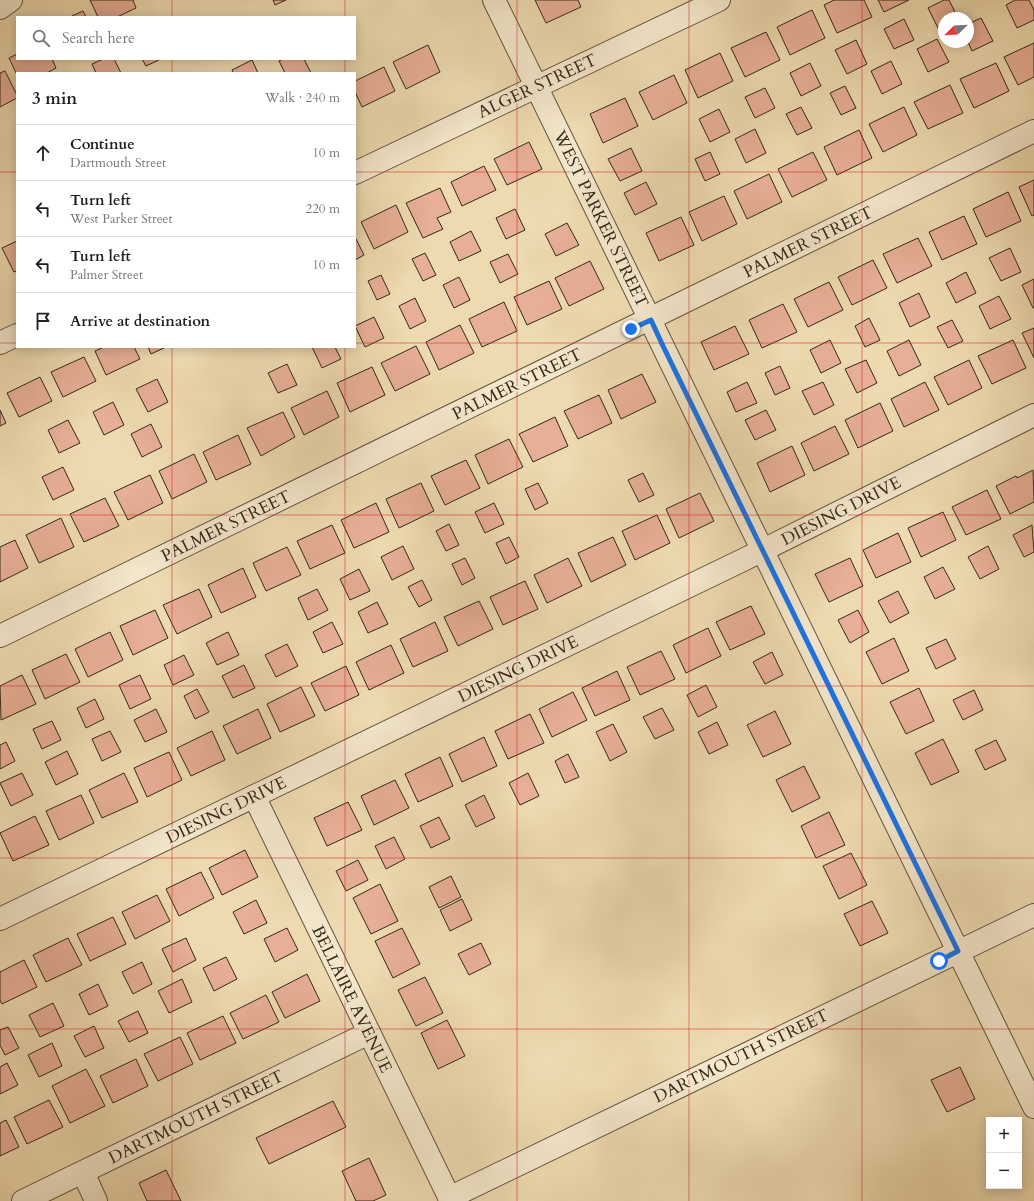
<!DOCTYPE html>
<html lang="en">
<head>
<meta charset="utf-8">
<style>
  :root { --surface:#fff; --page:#f2f2f2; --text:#202124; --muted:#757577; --line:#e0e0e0 }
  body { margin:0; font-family:Cardo,serif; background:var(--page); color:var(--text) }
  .controls { position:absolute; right:12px; bottom:12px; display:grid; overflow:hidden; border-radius:0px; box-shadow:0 2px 10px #0003 }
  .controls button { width:36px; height:36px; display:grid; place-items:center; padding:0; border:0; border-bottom:1px solid var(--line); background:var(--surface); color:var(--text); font:20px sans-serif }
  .compass { position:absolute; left:938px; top:12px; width:36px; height:36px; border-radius:50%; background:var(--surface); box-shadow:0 2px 10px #0003; rotate:246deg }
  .stop { position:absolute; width:12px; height:12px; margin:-9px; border:3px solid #1a73e8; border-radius:50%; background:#fff }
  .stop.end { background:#1a73e8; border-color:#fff; box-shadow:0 1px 4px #0008 }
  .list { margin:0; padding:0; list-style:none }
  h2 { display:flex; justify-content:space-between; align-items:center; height:52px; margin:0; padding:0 16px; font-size:17px }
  h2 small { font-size:13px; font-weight:400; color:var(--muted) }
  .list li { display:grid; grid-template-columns:26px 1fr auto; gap:12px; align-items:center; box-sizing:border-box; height:56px; padding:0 16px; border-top:1px solid var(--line) }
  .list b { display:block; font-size:15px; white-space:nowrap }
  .list p { margin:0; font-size:13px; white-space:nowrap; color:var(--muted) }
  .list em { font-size:13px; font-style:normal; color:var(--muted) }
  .icon { flex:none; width:22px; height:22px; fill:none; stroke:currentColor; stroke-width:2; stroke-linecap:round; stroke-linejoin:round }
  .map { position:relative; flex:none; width:1034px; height:1201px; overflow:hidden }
  .search { position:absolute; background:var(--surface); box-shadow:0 2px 10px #0003; left:16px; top:16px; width:340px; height:44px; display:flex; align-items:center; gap:10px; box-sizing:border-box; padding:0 14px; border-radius:0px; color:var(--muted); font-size:15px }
  .panel { position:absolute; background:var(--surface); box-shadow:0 2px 10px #0003; left:16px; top:72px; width:340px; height:276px; border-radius:0px }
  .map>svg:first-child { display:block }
  .building { fill:#e7af96; stroke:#342819 }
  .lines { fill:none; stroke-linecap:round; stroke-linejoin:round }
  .street-casing { stroke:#62543f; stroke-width:24 }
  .street { stroke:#f4e7cc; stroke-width:22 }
  .route { stroke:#1a73e8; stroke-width:5 }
  .grid { fill:none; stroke:#d62828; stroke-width:1; stroke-opacity:0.55 }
  .labels { text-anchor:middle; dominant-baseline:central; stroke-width:3.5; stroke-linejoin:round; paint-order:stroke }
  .street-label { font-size:17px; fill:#342819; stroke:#f4e7cc }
</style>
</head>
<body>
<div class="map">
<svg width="1034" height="1201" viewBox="0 0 1034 1201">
  <rect width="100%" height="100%" fill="#eedab0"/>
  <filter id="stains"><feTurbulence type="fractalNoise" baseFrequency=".005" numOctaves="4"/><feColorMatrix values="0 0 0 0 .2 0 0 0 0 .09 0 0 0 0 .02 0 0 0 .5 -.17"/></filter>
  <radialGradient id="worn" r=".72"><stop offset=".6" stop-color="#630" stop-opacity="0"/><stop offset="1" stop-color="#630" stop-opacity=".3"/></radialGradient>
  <path class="building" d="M90,0H133L136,8L117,17H98Z
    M273,0H286L275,5Z
    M535,0H578L581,7L546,23Z
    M834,0H864L872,17L837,33L824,5Z
    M878,0H909L884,12Z
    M944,0H949L958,18H944V25L938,28L928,8Z
    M1015,0H1029L1034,10V20L1017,28L1006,5Z
    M812,10L825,38L790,55L777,27Z
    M83,11L86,17H70Z
    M981,18L993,41L972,51L968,42V24Z
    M904,19L914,40L894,49L884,29Z
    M766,32L780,60L745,77L731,48Z
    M937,39L949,62L928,72L917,49Z
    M856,40L867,64L847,74L835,50Z
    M1034,43V77L1018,85L1004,57Z
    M428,45L440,72L406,89L393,62Z
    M720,53L733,81L698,98L685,70Z
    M17,54V59H52L56,68L47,73H17V75L9,58Z
    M103,59H114L121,73H96L92,64Z
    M142,59H161L146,66Z
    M283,59H304L311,73H285L279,61Z
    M252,60L258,73H233L232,70Z
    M891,61L902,84L882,94L871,71Z
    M810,63L821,86L801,96L790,73Z
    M996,63L1009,91L974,108L960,79Z
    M384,67L395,91L362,107L355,92V81Z
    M5,71L17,95V98L0,107V73Z
    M674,75L687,103L653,120L639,92Z
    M950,85L963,113L928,129L914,102Z
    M845,86L856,108L841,115L830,93Z
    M765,88L775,108L755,118L745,97Z
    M625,98L638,126L603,143L590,114Z
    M801,107L812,128L797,135L786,114Z
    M904,107L917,135L883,152L869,124Z
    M719,109L730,132L710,142L699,119Z
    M755,129L766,153L746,163L735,139Z
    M859,130L872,158L837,175L824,147Z
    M529,142L542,169L507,185L494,159Z
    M631,148L642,171L620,181L608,159Z
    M710,152L720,174L705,181L695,159Z
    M813,152L827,180L792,197L778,169Z
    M484,166L496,190L462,206L451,182Z
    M769,174L782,202L747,219L734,191Z
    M1034,180V215L1032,216L1019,187Z
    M646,182L657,204L635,215L624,193Z
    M440,188L451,212L437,218L443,229L423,238L406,203Z
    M1008,192L1021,221L986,237L973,209Z
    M724,196L737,224L702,241L689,212Z
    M396,205L408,232L374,249L361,222Z
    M515,209L525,230L506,239L496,218Z
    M964,216L977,244L942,260L929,232Z
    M681,217L694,245L659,261L646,233Z
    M567,223L579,245L556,256L545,234Z
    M471,231L481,251L459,261L450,242Z
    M355,237L364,255L355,260Z
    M918,238L932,266L897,283L883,254Z
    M17,241V271L14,272L2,248Z
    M1010,248L1021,272L1001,281L989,258Z
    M425,253L436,275L423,281L412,259Z
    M508,254L518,274L500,283L490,262Z
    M873,260L887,288L852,305L838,277Z
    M590,261L604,289L569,306L555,278Z
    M966,272L976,293L956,303L946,283Z
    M381,275L390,294L377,300L368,281Z
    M459,277L470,300L454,308L443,285Z
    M1034,279V308H1033L1022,285Z
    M549,281L562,309L527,325L514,297Z
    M829,282L843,310L808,327L794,299Z
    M919,293L930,317L910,327L899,303Z
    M999,296L1011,319L990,329L979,306Z
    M415,298L426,321L410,329L399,306Z
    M504,302L517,331L482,347L469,319Z
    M783,304L797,332L762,348L749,320Z
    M374,317L384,338L365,347L355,326Z
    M869,318L880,340L865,347L855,326Z
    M952,320L963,341L948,348L937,327Z
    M460,325L474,353L439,370L426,342Z
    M735,326L749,354L714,370L701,342Z
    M1034,328V358L1022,333Z
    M830,340L841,363L821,373L810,350Z
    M909,340L921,365L899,376L887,351Z
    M1013,340L1026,368L992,384L978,356Z
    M416,346L430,374L395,391L381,363Z
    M104,347H134L140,359L106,375L95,351Z
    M148,347H166L151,354Z
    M312,347H335L341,359L322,368Z
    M84,357L96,381L63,397L51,372Z
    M866,360L877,383L857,393L845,369Z
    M969,360L982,388L948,405L934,377Z
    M287,364L297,385L278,393L268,373Z
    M780,366L790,388L775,395L765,373Z
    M372,367L385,395L350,412L337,383Z
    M642,374L656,402L621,419L608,390Z
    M40,377L52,401L19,417L7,393Z
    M157,379L168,402L148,412L136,389Z
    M747,382L757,403L736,412L727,392Z
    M823,382L834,405L814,415L802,391Z
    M925,382L939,410L904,427L891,399Z
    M327,391L339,417L304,435L291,408Z
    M599,395L612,423L578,439L564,411Z
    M113,402L124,425L104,435L93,412Z
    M880,403L893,431L858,448L845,420Z
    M0,410L6,423L0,426Z
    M766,410L776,430L755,440L745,420Z
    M283,412L295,437L261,456L247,428Z
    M555,417L568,446L533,462L519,434Z
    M68,420L80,443L59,453L48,430Z
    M151,424L162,447L142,457L131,434Z
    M835,426L849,454L814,471L801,443Z
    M238,435L251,464L216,480L203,452Z
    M509,439L523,467L488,484L475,455Z
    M792,446L805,475L770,492L757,463Z
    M194,454L207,482L172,499L159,471Z
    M466,460L480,488L445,505L431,476Z
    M63,467L74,490L53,500L42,477Z
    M1033,470L1034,502L1010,514L996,486L1016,476L1017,478Z
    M643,473L654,495L639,502L628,480Z
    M150,475L163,503L128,520L114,492Z
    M421,483L434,511L399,528L386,499Z
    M538,483L548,503L535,510L525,489Z
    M987,490L1001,519L966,535L952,507Z
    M700,493L714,521L679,538L666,509Z
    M105,498L119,526L84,542L70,514Z
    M376,503L389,532L354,548L341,520Z
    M494,503L504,524L485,533L475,512Z
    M943,512L956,540L921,557L908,528Z
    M657,515L670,543L635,560L622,531Z
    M61,518L74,547L39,563L26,535Z
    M449,524L459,545L446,551L436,531Z
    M332,525L345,553L310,569L297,541Z
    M1032,525L1034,552L1024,557L1013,535Z
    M898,533L911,562L876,578L863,550Z
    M509,537L519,557L506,564L496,543Z
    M613,537L626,565L591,582L578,553Z
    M15,540L28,568L0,582V547Z
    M403,546L414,569L392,580L381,557Z
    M988,546L999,569L980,579L968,557Z
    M287,547L301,575L266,591L253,563Z
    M465,558L475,578L462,585L452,564Z
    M568,558L582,586L547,603L534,575Z
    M850,558L863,586L829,602L815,574Z
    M943,567L955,589L935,599L924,577Z
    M243,568L256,597L221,613L208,585Z
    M359,569L370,591L350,600L340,579Z
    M422,580L432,600L419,607L408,587Z
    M525,581L538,609L503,625L490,597Z
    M199,589L212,617L177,634L163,605Z
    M317,589L328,610L308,620L298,598Z
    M898,591L909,613L890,623L878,601Z
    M479,601L493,629L458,646L444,617Z
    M377,602L388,624L368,633L358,612Z
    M751,606L765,634L730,650L716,622Z
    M155,610L168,638L133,655L120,626Z
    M858,610L869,632L850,643L838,620Z
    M332,622L343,644L323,653L313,632Z
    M435,622L448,651L413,667L400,639Z
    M708,628L721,656L686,673L673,645Z
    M110,632L123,660L88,677L75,649Z
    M228,632L239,655L217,665L206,643Z
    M894,638L909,671L882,684L866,652Z
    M946,639L956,659L936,669L926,648Z
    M287,644L298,666L276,677L265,655Z
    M391,645L404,673L369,690L356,662Z
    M661,651L675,679L640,695L627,667Z
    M772,652L783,675L765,684L753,662Z
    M66,654L80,682L45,699L32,670Z
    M184,655L194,675L173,685L164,665Z
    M244,665L255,688L233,698L222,676Z
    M346,666L359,695L325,711L311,683Z
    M617,671L630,700L595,716L582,688Z
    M22,675L36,704L1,720L0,686Z
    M140,675L151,699L130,709L119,685Z
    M706,685L717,707L698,717L687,695Z
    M301,687L315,716L280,732L267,704Z
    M919,688L934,721L906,734L890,702Z
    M197,689L209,712L195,719L184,696Z
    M974,690L983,710L963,720L953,700Z
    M573,692L587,720L552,737L539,709Z
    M95,699L104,719L86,728L77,708Z
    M662,708L674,730L655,739L643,717Z
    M156,709L167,732L145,742L134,720Z
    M258,709L271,738L237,754L223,726Z
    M775,711L791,744L763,757L747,725Z
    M530,714L544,743L508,759L495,731Z
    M52,721L61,740L42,749L33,729Z
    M717,722L728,745L709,754L698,732Z
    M613,724L627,752L610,761L596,732Z
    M110,731L121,752L102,761L92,739Z
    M212,731L225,760L191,776L177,748Z
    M484,737L497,766L462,782L449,754Z
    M943,739L959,772L931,785L915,753Z
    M996,740L1006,760L985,770L975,750Z
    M6,742L15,761L0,769V745Z
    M67,751L78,774L56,785L45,762Z
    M169,752L182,780L147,797L134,768Z
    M568,754L579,777L565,783L555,761Z
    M440,757L453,786L418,802L405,774Z
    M804,766L820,798L792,812L776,780Z
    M22,773L33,795L11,806L0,783Z
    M124,773L138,802L102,818L89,790Z
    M528,773L539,796L520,805L509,783Z
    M395,780L409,808L374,825L361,796Z
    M81,795L94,823L59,840L46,811Z
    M484,795L495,818L476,827L465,805Z
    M348,802L362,830L327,846L314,818Z
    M829,812L845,845L816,858L801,826Z
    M35,816L49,845L13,861L0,833Z
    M439,817L450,839L431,848L420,826Z
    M394,837L405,859L386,869L375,846Z
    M245,850L258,877L222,895L209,868Z
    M851,853L867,885L839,899L823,866Z
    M358,860L368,880L346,891L336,871Z
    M201,872L214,898L179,916L166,889Z
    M451,876L461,897L439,908L429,887Z
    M380,884L398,921L371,934L353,898Z
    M157,895L170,921L135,939L122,912Z
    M462,899L472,920L450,931L440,910Z
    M256,900L267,923L244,934L233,912Z
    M872,901L888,933L860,946L844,914Z
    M113,917L126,944L90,961L77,934Z
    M287,928L298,950L275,962L264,939Z
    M402,928L420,964L393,978L375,941Z
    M68,938L82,965L46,982L33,955Z
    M186,938L196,960L173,972L162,949Z
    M481,943L491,964L469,975L458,954Z
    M226,957L237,979L214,991L203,968Z
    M24,960L37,987L2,1004L0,1000V972Z
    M142,962L152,984L133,994L122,972Z
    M307,974L320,1001L285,1018L272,992Z
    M425,977L443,1013L416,1026L398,990Z
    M182,979L192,1002L169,1013L158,991Z
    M98,984L108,1006L89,1015L79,994Z
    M266,995L279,1022L243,1039L230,1013Z
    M53,1003L64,1026L40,1037L29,1015Z
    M138,1011L148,1033L129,1042L118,1021Z
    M223,1016L236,1043L200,1060L187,1033Z
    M447,1020L465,1056L438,1069L421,1033Z
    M94,1026L104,1048L85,1057L74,1036Z
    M8,1027L19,1048L5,1055L0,1045V1030Z
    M180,1037L193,1064L158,1081L144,1054Z
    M52,1043L62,1066L39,1077L28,1055Z
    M136,1059L148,1086L113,1103L100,1076Z
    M7,1063L18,1085L0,1094V1067Z
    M960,1067L975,1099L947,1112L931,1080Z
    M86,1069L105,1106L70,1123L52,1086Z
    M49,1100L63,1127L27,1144L14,1117Z
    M333,1101L346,1127L269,1164L256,1138Z
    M6,1120L19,1147L0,1156V1123Z
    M369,1158L386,1195L373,1201H356L342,1171Z
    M166,1170L181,1201H147L139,1183Z"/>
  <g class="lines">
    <g class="street-casing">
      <path id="street" d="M494,0L1034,1107
        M0,8L11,0
        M355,173L719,0
        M0,343L17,335
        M0,636L1034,131
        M254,796L451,1201
        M0,919L743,560L1034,415
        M83,1172L96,1201
        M449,1198L1034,915
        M23,1201L369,1033"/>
    </g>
    <use href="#street" class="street"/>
  </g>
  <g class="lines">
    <path class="route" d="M631,329L651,320L663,346L958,951L939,961"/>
  </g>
  <path class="grid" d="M172,0V17M345,0V17M517,0V1201M689,0V1201M862,0V1201M172,59V73M345,59V73M0,172H17M355,172H1034M0,343H17M355,343H1034M172,347V1201M345,347V1201M0,515H1034M0,686H1034M0,858H1034M0,1029H1034"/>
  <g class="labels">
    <g class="street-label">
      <text transform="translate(537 86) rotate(-25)">ALGER STREET</text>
      <text transform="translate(601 219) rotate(64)">WEST PARKER STREET</text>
      <text transform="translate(808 242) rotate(-26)">PALMER STREET</text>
      <text transform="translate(517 384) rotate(-26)">PALMER STREET</text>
      <text transform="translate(841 511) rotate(-27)">DIESING DRIVE</text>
      <text transform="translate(226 526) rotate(-26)">PALMER STREET</text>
      <text transform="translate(518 669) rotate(-26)">DIESING DRIVE</text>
      <text transform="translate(226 810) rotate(-26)">DIESING DRIVE</text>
      <text transform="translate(352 999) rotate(64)">BELLAIRE AVENUE</text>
      <text transform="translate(741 1056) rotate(-26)">DARTMOUTH STREET</text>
      <text transform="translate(196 1117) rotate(-26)">DARTMOUTH STREET</text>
    </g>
  </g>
  <rect width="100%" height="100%" filter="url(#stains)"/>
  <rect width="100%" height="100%" fill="url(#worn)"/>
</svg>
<div class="controls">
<button>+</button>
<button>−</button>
</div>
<svg class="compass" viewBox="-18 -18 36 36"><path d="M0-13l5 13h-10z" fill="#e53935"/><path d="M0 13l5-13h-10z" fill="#757577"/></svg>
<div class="stop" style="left:939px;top:961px"></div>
<div class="stop end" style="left:631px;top:329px"></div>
<div class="search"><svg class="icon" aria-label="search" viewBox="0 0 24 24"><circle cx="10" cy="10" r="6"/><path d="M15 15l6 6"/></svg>Search here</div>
<section class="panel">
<h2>3 min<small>Walk · 240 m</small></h2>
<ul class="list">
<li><svg class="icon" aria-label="ahead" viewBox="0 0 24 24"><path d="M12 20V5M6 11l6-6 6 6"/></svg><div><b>Continue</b><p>Dartmouth Street</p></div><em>10 m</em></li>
<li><svg class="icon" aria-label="left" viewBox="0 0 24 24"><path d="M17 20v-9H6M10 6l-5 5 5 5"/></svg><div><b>Turn left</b><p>West Parker Street</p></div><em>220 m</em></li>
<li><svg class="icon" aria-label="left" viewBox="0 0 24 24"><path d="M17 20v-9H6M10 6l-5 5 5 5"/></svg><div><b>Turn left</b><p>Palmer Street</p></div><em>10 m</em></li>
<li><svg class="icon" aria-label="arrive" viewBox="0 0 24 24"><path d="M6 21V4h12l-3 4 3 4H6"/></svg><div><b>Arrive at destination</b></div></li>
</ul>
</section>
</div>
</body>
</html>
